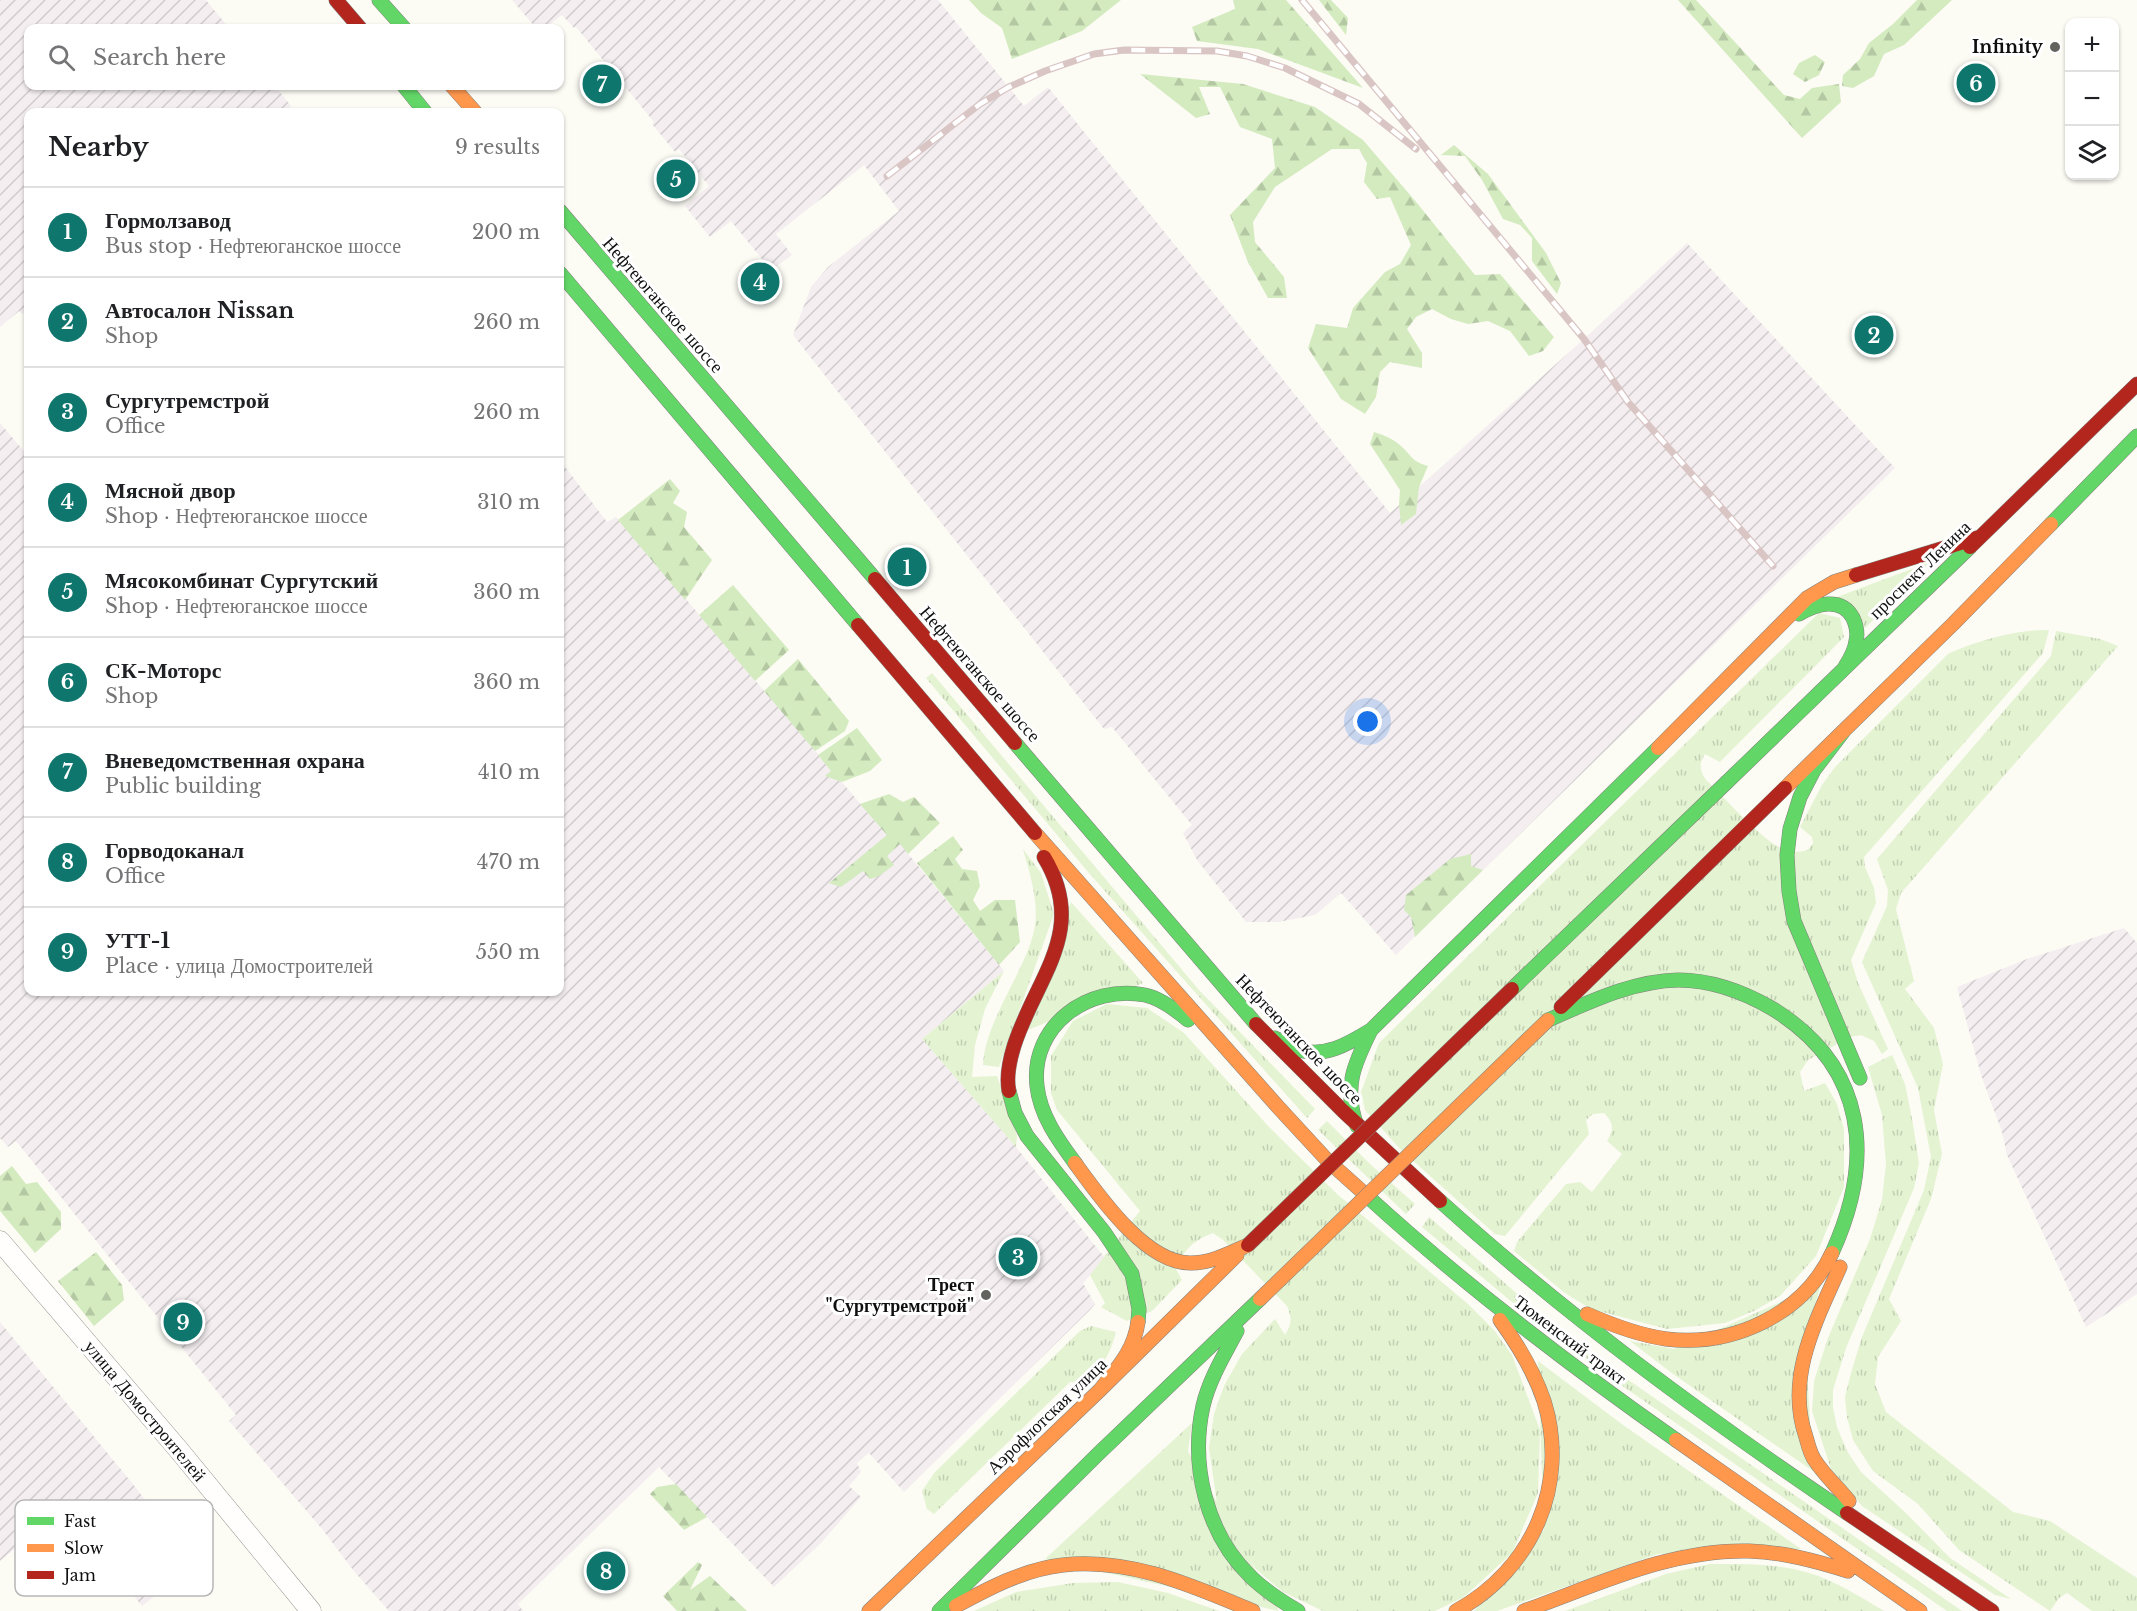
<!DOCTYPE html>
<html lang="en">
<head>
<meta charset="utf-8">
<style>
  :root { --surface:#fff; --page:#f2f2f2; --text:#202124; --muted:#757577; --line:#e0e0e0; --accent:#0f766e }
  body { margin:0; font-family:"Libre Baskerville",serif; background:var(--page); color:var(--text) }
  .controls { position:absolute; right:18px; top:18px; display:grid; overflow:hidden; border-radius:12px; box-shadow:0 2px 4px #0004 }
  .controls button { width:54px; height:54px; display:grid; place-items:center; padding:0; border:0; border-bottom:2px solid var(--line); background:var(--surface); color:var(--text); font:30px sans-serif }
  .you { position:absolute; left:1368px; top:722px; width:21px; height:21px; margin:-15px; border:4px solid #fff; border-radius:50%; background:#1a73e8; box-shadow:0 0 0 9px #1a73e833 }
  .badge { display:grid; place-items:center; width:39px; height:39px; border-radius:50%; background:var(--accent); color:#fff; font-size:20px; font-weight:700 }
  .pin { position:absolute; translate:-50% -50%; border:3px solid #fff; box-shadow:0 2px 6px #0006 }
  .list { margin:0; padding:0; list-style:none }
  h2 { display:flex; justify-content:space-between; align-items:center; height:78px; margin:0; padding:0 24px; font-size:26px }
  h2 small { font-size:20px; font-weight:400; color:var(--muted) }
  .list li { display:grid; grid-template-columns:39px 1fr auto; gap:18px; align-items:center; box-sizing:border-box; height:90px; padding:0 24px; border-top:2px solid var(--line) }
  .list b { display:block; font-size:22px; white-space:nowrap }
  .list p { margin:0; font-size:20px; white-space:nowrap; color:var(--muted) }
  .list em { font-size:20px; font-style:normal; color:var(--muted) }
  .icon { flex:none; width:33px; height:33px; fill:none; stroke:currentColor; stroke-width:2; stroke-linecap:round; stroke-linejoin:round }
  .map { position:relative; flex:none; width:2137px; height:1611px; overflow:hidden }
  .search { position:absolute; background:var(--surface); box-shadow:0 2px 4px #0004; left:24px; top:24px; width:540px; height:66px; display:flex; align-items:center; gap:15px; box-sizing:border-box; padding:0 21px; border-radius:12px; color:var(--muted); font-size:22px }
  .panel { position:absolute; background:var(--surface); box-shadow:0 2px 4px #0004; left:24px; top:108px; width:540px; height:888px; border-radius:12px }
  .map>svg:first-child { display:block }
  .industrial { fill:url(#industrial-furrows) }
  .grass { fill:url(#grass-tufts) }
  .forest { fill:url(#forest-firs) }
  .lines { fill:none; stroke-linecap:round; stroke-linejoin:round }
  .street-casing { stroke:#969592; stroke-width:21 }
  .fast-casing { stroke:#83837f; stroke-width:15 }
  .slow-casing { stroke:#83837f; stroke-width:15 }
  .jam-casing { stroke:#83837f; stroke-width:15 }
  .street { stroke:#fffefd; stroke-width:20 }
  .fast { stroke:#63d668; stroke-width:14 }
  .slow { stroke:#ff974d; stroke-width:14 }
  .jam { stroke:#b3261e; stroke-width:14 }
  .rail-casing { stroke:#d9c5c4; stroke-width:7 }
  .rail { stroke:#fff; stroke-width:4.5; stroke-dasharray:14; stroke-linecap:butt }
  .fast-bridge-casing { stroke:#83837f; stroke-width:15; stroke-linecap:butt }
  .slow-bridge-casing { stroke:#83837f; stroke-width:15; stroke-linecap:butt }
  .jam-bridge-casing { stroke:#83837f; stroke-width:15; stroke-linecap:butt }
  .fast-bridge { stroke:#63d668; stroke-width:14 }
  .slow-bridge { stroke:#ff974d; stroke-width:14 }
  .jam-bridge { stroke:#b3261e; stroke-width:14 }
  .poi-dot { fill:#62625f; stroke:#fff; stroke-width:2 }
  .labels { text-anchor:middle; dominant-baseline:central; stroke-width:6; stroke-linejoin:round; paint-order:stroke }
  .poi-label { font-size:18px; font-weight:bold; fill:#0f0f0f; stroke:#fff; text-anchor:end }
  .street-label { font-size:18px; fill:#0f0f0f; stroke:#fff }
  .key { fill:#fff; stroke:#b7b7b7; stroke-width:1.5 }
  .key-label { font-size:16px; fill:#0f0f0f }
</style>
</head>
<body>
<div class="map">
<svg width="2137" height="1611" viewBox="0 0 2137 1611">
  <defs>
    <pattern id="industrial-furrows" width="10" height="10" patternUnits="userSpaceOnUse" patternTransform="scale(1.5)"><rect width="10" height="10" fill="#f4eef1"/><path d="M-1 1l2-2M0 10L10 0M9 11l2-2" fill="none" stroke="#d0cbcd"/></pattern>
    <pattern id="grass-tufts" width="24" height="20" patternUnits="userSpaceOnUse" patternTransform="scale(1.5)"><rect width="24" height="20" fill="#e4f3d2"/><path d="M3 7l-1-3M5 7V3M7 7l1-3M15 17l-1-3M17 17v-4M19 17l1-3" fill="none" stroke="#c2cfb3"/></pattern>
    <pattern id="forest-firs" width="22" height="20" patternUnits="userSpaceOnUse" patternTransform="scale(1.5)"><rect width="22" height="20" fill="#d4ebc0"/><path d="M5 1l3.5 6h-7zM16 11l3.5 6h-7z" fill="#b5c8a4"/></pattern>
  </defs>
  <rect width="100%" height="100%" fill="#fcfbf4"/>
  <path class="industrial" d="M0,0H206L229,28H28V86H275L291,106L284,112H28V311L22,314L19,311L0,327Z
    M512,0H938L1024,106L1048,87L1390,513L1584,339L1687,243L1895,468L1396,955L1341,893L1315,915L1278,922H1246L1197,860L1183,833L1192,825L1112,727L1104,729L793,335L811,287L828,267L899,211L864,165L776,234L792,255L771,270L731,221L710,237L697,221L685,206L709,186L679,149L675,152L652,124L654,122L576,27L574,28L562,15L545,28H536Z
    M0,423L28,456V992H560V460L607,522L616,517L887,835L892,834L1004,971L922,1039L1016,1147L1105,1258L1083,1283L1095,1304L1090,1310L904,1492L869,1453L857,1463L861,1472L849,1486L861,1497L821,1543L774,1587L659,1467L518,1604L523,1611H389L353,1570L322,1529L229,1421L236,1415L16,1141L8,1147L0,1138Z
    M2124,928L2137,943V1294L2086,1327L2007,1155L2002,1132L1981,1075L1957,987L2027,959Z
    M0,1322L132,1483L195,1564L142,1606L118,1576L93,1596L38,1530L0,1561Z"/>
  <path class="grass" d="M1933,561L1865,628L1837,597Z
    M1819,613L1840,618L1844,637L1720,762L1705,754C1699,764 1699,769 1706,780C1722,795 1763,841 1781,848C1791,852 1798,853 1808,850L1813,843L1812,837L1800,827L1822,785L1835,767L1948,654C1975,641 2019,629 2049,630L2043,653L1864,857L1865,867L1874,888L1876,903L1851,960L1858,983L1888,1049L1882,1054L1874,1041L1861,1035L1850,1037L1808,1060L1800,1072L1804,1091L1825,1083L1837,1104L1844,1129V1187L1816,1256L1780,1296L1754,1311L1725,1323L1667,1329L1591,1309L1565,1293L1514,1251L1517,1242L1566,1184L1580,1182L1592,1192L1622,1154L1607,1141C1614,1129 1614,1123 1604,1113L1593,1114L1586,1120L1589,1134L1505,1236L1495,1234L1400,1149L1365,1110L1361,1092L1379,1043Z
    M2056,631L2100,639L2118,646L1901,893L1896,909L1914,981L1905,989L1934,1028L1943,1064L1934,1110L1942,1154L1931,1199L1889,1299L1901,1321L1878,1357L1875,1384L1886,1412L2013,1512L2050,1521L2137,1578V1611H2092L2067,1593L2059,1598L2050,1611L1959,1550L1918,1504L1873,1471L1853,1440L1847,1417L1845,1397L1851,1373L1862,1337L1924,1190L1931,1157L1918,1088L1862,962L1887,906L1888,890L1877,859L2051,656Z
    M932,673L1199,990L1315,1109L1307,1118L1088,872L926,678Z
    M1023,849L1041,873L1054,914L999,1067L983,1065C985,1021 1024,974 1034,931C1040,904 1030,875 1023,849Z
    M1071,902L1143,983L1028,1030Z
    M1004,971L985,1009L975,1045L972,1077L997,1076L1017,1135L1016,1147L922,1039Z
    M1107,1004L1147,1008L1184,1033L1269,1127L1337,1194L1468,1304L1494,1330L1512,1355L1540,1430L1538,1493L1512,1553L1464,1597L1435,1611H1323L1283,1592L1256,1569L1218,1510L1209,1448L1214,1414L1224,1386L1242,1354L1275,1319L1285,1335C1292,1324 1292,1318 1287,1306L1223,1240L1213,1233C1193,1241 1184,1249 1176,1269L1182,1280L1152,1311L1127,1321L1101,1307L1105,1303L1090,1275L1140,1211L1057,1110L1051,1093V1056L1073,1021Z
    M1892,1055L1905,1084L1913,1124L1919,1163L1914,1188L1846,1348L1833,1390V1408L1837,1427L1847,1451L1861,1472L1907,1514L1950,1558L2011,1599L1995,1595L1862,1506L1831,1469L1812,1411L1814,1381L1828,1338L1870,1239L1882,1200L1886,1164L1882,1115L1868,1067Z
    M1327,1121L1370,1164L1415,1204L1406,1214L1318,1130Z
    M1429,1217L1538,1312L1627,1379L1962,1611H1947L1624,1387L1536,1322L1422,1227Z
    M1821,1284L1805,1339L1813,1471L1673,1374L1630,1341L1674,1349Z
    M1091,1326L1116,1332C1109,1357 1103,1367 1082,1383L1070,1382L934,1514L927,1509L922,1491L935,1472L1080,1331Z
    M1538,1361L1623,1425L1801,1549L1658,1554L1497,1611H1474L1544,1530Z
    M1192,1423L1188,1451L1279,1611L1045,1559Z
    M1710,1564C1743,1564 1777,1563 1809,1573C1835,1581 1861,1597 1884,1611H1565L1666,1574Z
    M1118,1582L1168,1593L1219,1611H974L1016,1592L1073,1583Z"/>
  <path class="forest" d="M969,0H1121L1082,31L1012,59L1002,28L981,13Z
    M1233,0H1286L1363,88L1258,49L1197,41L1192,27L1235,9Z
    M1319,0H1331L1348,18L1346,35Z
    M1678,0H1696L1784,95L1800,99L1812,88L1839,84L1841,102L1802,138Z
    M1917,0H1952L1904,45L1884,54L1874,76L1853,88L1842,86L1843,75L1860,59L1869,43L1893,24Z
    M1815,55L1825,62L1819,75L1805,82L1793,74L1799,63Z
    M1140,74L1243,84L1315,107L1363,140L1417,203L1475,275L1500,274L1554,337L1543,351L1529,356L1510,331L1488,321L1468,324L1451,319L1432,309L1416,317L1407,329L1422,353V368L1390,362L1380,372L1376,397L1365,414L1341,399L1308,348L1316,324L1347,328L1353,308L1385,272L1400,264L1411,245L1390,197L1377,199L1364,182L1367,163L1359,149H1332L1275,187L1253,222L1255,242L1284,277L1287,298H1268L1248,262L1230,215L1275,168L1272,139L1240,127L1220,87H1199L1210,114L1196,118Z
    M1454,145L1488,174L1546,253L1561,283L1557,294L1532,261V238L1520,225L1503,219L1482,180L1465,156L1441,155Z
    M1374,432C1384,435 1393,439 1401,446C1413,457 1411,461 1428,466L1419,487L1416,514L1401,525L1399,505L1400,490L1370,444Z
    M670,479L680,491L673,503L687,512L684,527L712,560L685,600L618,520Z
    M733,585L789,650L755,681L699,615Z
    M798,659L849,721L845,731L815,751L764,691Z
    M857,728L882,760L870,771L842,782L825,776L831,771L818,755Z
    M889,794L903,802L914,797L940,823L908,854L900,844L887,856L894,865L879,876L870,879L863,871L841,887L829,883L887,835L860,804Z
    M953,836L963,850L955,859L962,869L977,871L980,886L973,900L980,911L995,900H1015L1020,942L999,965L917,863Z
    M1471,854V866L1483,870L1415,937L1411,917L1404,910L1406,895L1450,859Z
    M12,1166L26,1184L37,1182L61,1212V1229L35,1253L0,1211V1176Z
    M96,1252L122,1285L124,1300L94,1326L58,1281Z
    M676,1484L707,1517L684,1530L650,1494L657,1487Z
    M698,1562L702,1565L690,1590L710,1576L747,1611H677L663,1596Z"/>
  <g class="lines">
    <g class="street-casing">
      <path id="street" d="M0,1241L178,1449L311,1611"/>
    </g>
    <g class="fast-casing">
      <path id="fast" d="M379,0L404,28
        M404,86L425,112
        M560,211L875,579
        M560,273L858,625
        M2051,524L2137,436
        M1799,614C1816,604 1841,596 1853,618C1856,625 1858,634 1856,641C1855,650 1850,659 1845,667
        M1843,732L1814,770L1800,797L1790,829L1787,855L1789,891L1794,921L1860,1078
        M1015,743L1256,1024
        M1727,782L1970,547
        M1548,1020C1590,1002 1632,981 1678,980C1713,980 1744,992 1773,1009C1867,1067 1875,1159 1832,1253
        M1275,1038C1282,1042 1288,1046 1296,1049C1324,1059 1348,1044 1371,1030L1658,748
        M1009,1091L1015,1113L1027,1136L1104,1232L1132,1274L1139,1309L1138,1322
        M1357,1126C1343,1088 1354,1064 1371,1030
        M1075,1163C1058,1140 1040,1115 1037,1086C1030,1026 1088,984 1145,995C1160,998 1176,1010 1188,1020
        M1366,1195C1463,1284 1568,1364 1676,1440
        M1440,1201C1567,1316 1705,1417 1847,1513
        M1237,1331C1224,1355 1209,1380 1203,1406C1190,1465 1206,1533 1250,1576C1264,1590 1281,1601 1298,1611
        M939,1611L1097,1455L1260,1299"/>
    </g>
    <g class="slow-casing">
      <path id="slow" d="M452,86L475,112
        M1658,748L1807,598L1834,582L1856,575
        M1785,788L1953,624L2051,524
        M1035,833L1279,1108L1327,1160L1366,1195
        M1075,1163C1099,1196 1146,1264 1191,1263C1211,1263 1230,1253 1248,1245
        M1840,1267C1816,1321 1785,1378 1806,1437C1808,1444 1810,1453 1814,1459C1823,1474 1838,1487 1849,1501
        M1587,1314C1612,1325 1638,1335 1666,1339C1732,1347 1803,1315 1832,1253
        M1100,1390C1117,1368 1134,1351 1138,1322
        M1676,1440L1920,1611
        M956,1606C989,1588 1025,1569 1063,1565C1129,1557 1193,1586 1253,1611
        M869,1611L1100,1390L1237,1255
        M1456,1611C1532,1570 1570,1484 1544,1401C1534,1371 1518,1345 1500,1320
        M1524,1611C1597,1585 1670,1549 1749,1551C1783,1552 1816,1561 1848,1571"/>
    </g>
    <g class="jam-casing">
      <path id="jam" d="M336,0L360,28
        M1970,547L2137,384
        M1856,575L1980,537
        M875,579L1015,743
        M858,625L1035,833
        M1561,1007L1785,788
        M1256,1024L1343,1111L1440,1201
        M1009,1091C1006,1077 1010,1059 1014,1046C1036,977 1089,931 1044,857
        M1847,1513L1992,1611"/>
    </g>
    <use href="#street" class="street"/>
    <use href="#fast" class="fast"/>
    <use href="#slow" class="slow"/>
    <use href="#jam" class="jam"/>
    <g class="rail-casing">
      <path id="rail" d="M1302,0L1584,339L1628,402L1773,566
        M887,176L980,104L1009,87L1045,71L1094,54L1124,50L1217,51L1247,56L1285,68L1359,104L1416,149"/>
    </g>
    <use href="#rail" class="rail"/>
    <g class="fast-bridge-casing">
      <path id="fast-bridge" d="M1512,989L1727,782"/>
    </g>
    <g class="slow-bridge-casing">
      <path id="slow-bridge" d="M1260,1299L1548,1020"/>
    </g>
    <g class="jam-bridge-casing">
      <path id="jam-bridge" d="M1248,1245L1512,989"/>
    </g>
    <use href="#fast-bridge" class="fast-bridge"/>
    <use href="#slow-bridge" class="slow-bridge"/>
    <use href="#jam-bridge" class="jam-bridge"/>
  </g>
  <g class="poi-dot">
    <circle cx="2055" cy="47" r="6"/>
    <circle cx="986" cy="1295" r="6"/>
  </g>
  <g class="labels">
    <g class="poi-label">
      <text x="2043" y="47">Infinity</text>
      <text x="974" y="1285">Трест<tspan x="974" dy="21">"Сургутремстрой"</tspan></text>
    </g>
    <g class="street-label">
      <text transform="translate(663 305) rotate(49)">Нефтеюганское шоссе</text>
      <text transform="translate(1920 570) rotate(-44)">проспект Ленина</text>
      <text transform="translate(980 674) rotate(49)">Нефтеюганское шоссе</text>
      <text transform="translate(1299 1039) rotate(46)">Нефтеюганское шоссе</text>
      <text transform="translate(1570 1340) rotate(37)">Тюменский тракт</text>
      <text transform="translate(145 1411) rotate(50)">улица Домостроителей</text>
      <text transform="translate(1047 1416) rotate(-44)">Аэрофлотская улица</text>
    </g>
  </g>
  <rect x="15" y="1500" width="198" height="96" rx="9" class="key"/>
  <rect x="27" y="1517" width="27" height="8" fill="#63d668"/>
  <rect x="27" y="1544" width="27" height="8" fill="#ff974d"/>
  <rect x="27" y="1571" width="27" height="8" fill="#b3261e"/>
  <g class="key-label">
    <text x="64" y="1527">Fast</text>
    <text x="64" y="1554">Slow</text>
    <text x="64" y="1581">Jam</text>
  </g>
</svg>
<div class="controls">
<button>+</button>
<button>−</button>
<button><svg class="icon" aria-label="layers" viewBox="0 0 24 24"><path d="M12 4l9 5-9 5-9-5zM3 14l9 5 9-5"/></svg></button>
</div>
<div class="you"></div>
<div class="pin badge" style="left:907px;top:567px">1</div>
<div class="pin badge" style="left:1874px;top:335px">2</div>
<div class="pin badge" style="left:1018px;top:1257px">3</div>
<div class="pin badge" style="left:760px;top:282px">4</div>
<div class="pin badge" style="left:676px;top:179px">5</div>
<div class="pin badge" style="left:1976px;top:83px">6</div>
<div class="pin badge" style="left:602px;top:84px">7</div>
<div class="pin badge" style="left:606px;top:1571px">8</div>
<div class="pin badge" style="left:183px;top:1322px">9</div>
<div class="search"><svg class="icon" aria-label="search" viewBox="0 0 24 24"><circle cx="10" cy="10" r="6"/><path d="M15 15l6 6"/></svg>Search here</div>
<section class="panel">
<h2>Nearby<small>9 results</small></h2>
<ul class="list">
<li><span class="badge">1</span><div><b>Гормолзавод</b><p>Bus stop · Нефтеюганское шоссе</p></div><em>200 m</em></li>
<li><span class="badge">2</span><div><b>Автосалон Nissan</b><p>Shop</p></div><em>260 m</em></li>
<li><span class="badge">3</span><div><b>Сургутремстрой</b><p>Office</p></div><em>260 m</em></li>
<li><span class="badge">4</span><div><b>Мясной двор</b><p>Shop · Нефтеюганское шоссе</p></div><em>310 m</em></li>
<li><span class="badge">5</span><div><b>Мясокомбинат Сургутский</b><p>Shop · Нефтеюганское шоссе</p></div><em>360 m</em></li>
<li><span class="badge">6</span><div><b>СК-Моторс</b><p>Shop</p></div><em>360 m</em></li>
<li><span class="badge">7</span><div><b>Вневедомственная охрана</b><p>Public building</p></div><em>410 m</em></li>
<li><span class="badge">8</span><div><b>Горводоканал</b><p>Office</p></div><em>470 m</em></li>
<li><span class="badge">9</span><div><b>УТТ-1</b><p>Place · улица Домостроителей</p></div><em>550 m</em></li>
</ul>
</section>
</div>
</body>
</html>
